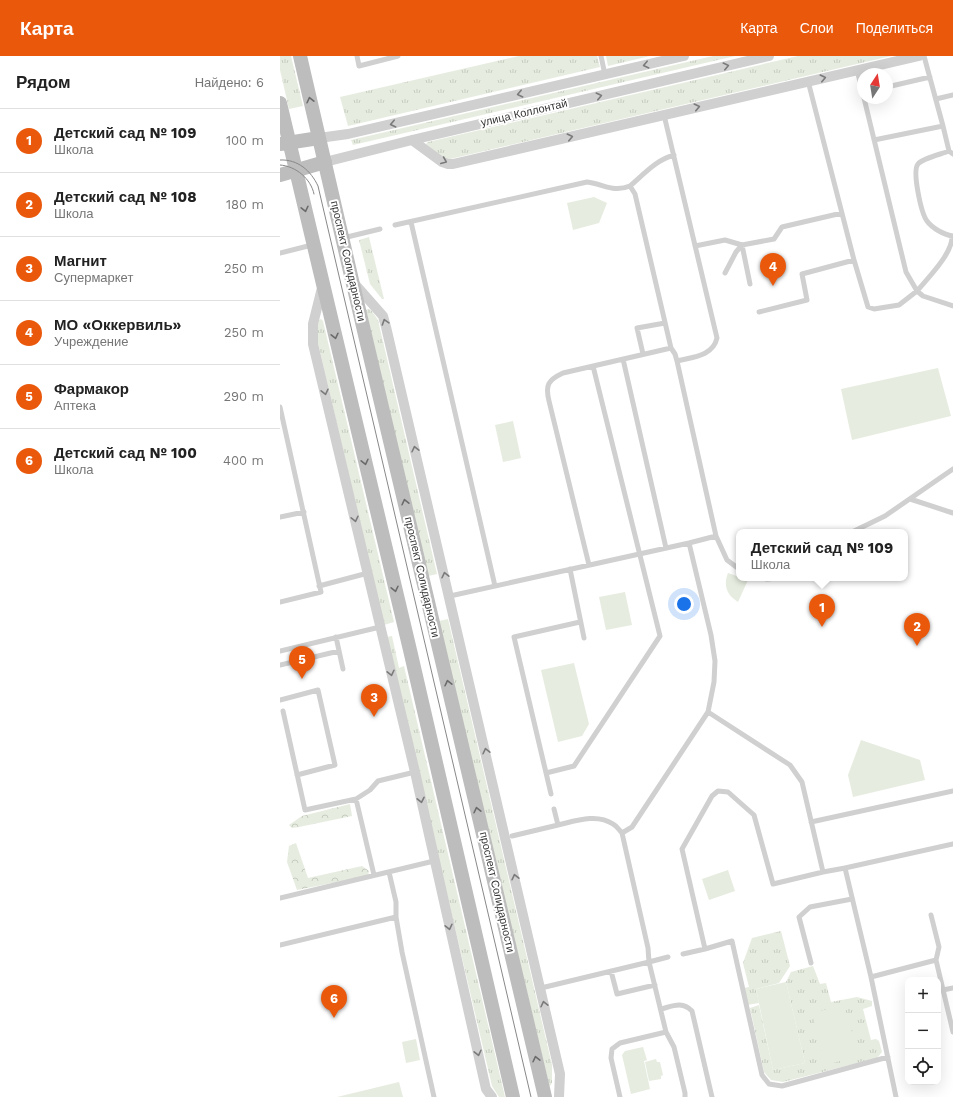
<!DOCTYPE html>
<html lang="ru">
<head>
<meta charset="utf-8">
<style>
  :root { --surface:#fff; --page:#f6f6f6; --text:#222; --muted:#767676; --line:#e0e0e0; --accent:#ea580c }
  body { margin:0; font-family:"Work Sans",sans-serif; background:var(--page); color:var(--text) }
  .controls { position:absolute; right:12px; bottom:12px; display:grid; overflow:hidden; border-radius:8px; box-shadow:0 4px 16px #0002 }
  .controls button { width:36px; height:36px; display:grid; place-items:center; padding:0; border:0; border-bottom:1px solid var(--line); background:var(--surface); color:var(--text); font:20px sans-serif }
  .compass { position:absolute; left:577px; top:12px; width:36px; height:36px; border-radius:50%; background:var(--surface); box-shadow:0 4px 16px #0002; rotate:12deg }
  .you { position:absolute; left:404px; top:548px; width:14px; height:14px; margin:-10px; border:3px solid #fff; border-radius:50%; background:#1a73e8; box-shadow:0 0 0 6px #1a73e833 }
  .badge { display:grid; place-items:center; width:26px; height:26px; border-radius:50%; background:var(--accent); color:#fff; font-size:13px; font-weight:700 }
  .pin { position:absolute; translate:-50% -33px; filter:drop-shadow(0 1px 2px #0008) }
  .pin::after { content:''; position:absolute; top:21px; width:14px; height:12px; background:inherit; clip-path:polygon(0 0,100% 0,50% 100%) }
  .popup { position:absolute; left:456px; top:473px; width:172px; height:52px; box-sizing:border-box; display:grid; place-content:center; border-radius:8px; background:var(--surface); filter:drop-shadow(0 1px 3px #0005); font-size:13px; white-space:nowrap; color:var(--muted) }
  .popup b { font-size:15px; color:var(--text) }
  .popup::after { content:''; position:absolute; left:50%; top:100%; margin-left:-8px; border:8px solid transparent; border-top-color:var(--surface) }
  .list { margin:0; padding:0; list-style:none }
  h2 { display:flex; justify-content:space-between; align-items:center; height:52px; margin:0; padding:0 16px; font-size:17px }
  h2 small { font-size:13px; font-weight:400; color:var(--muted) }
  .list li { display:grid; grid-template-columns:26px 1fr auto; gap:12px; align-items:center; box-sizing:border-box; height:64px; padding:0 16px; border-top:1px solid var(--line) }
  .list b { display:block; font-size:15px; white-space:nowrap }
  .list p { margin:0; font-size:13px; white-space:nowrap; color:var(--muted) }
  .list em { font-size:13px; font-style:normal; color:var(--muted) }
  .icon { flex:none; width:22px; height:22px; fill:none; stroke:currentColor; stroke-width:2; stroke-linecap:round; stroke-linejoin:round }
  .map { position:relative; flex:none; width:673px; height:1041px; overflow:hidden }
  header { display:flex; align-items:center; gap:24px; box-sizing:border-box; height:56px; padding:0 20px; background:var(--accent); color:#fff }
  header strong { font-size:19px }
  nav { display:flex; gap:22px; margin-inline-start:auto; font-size:14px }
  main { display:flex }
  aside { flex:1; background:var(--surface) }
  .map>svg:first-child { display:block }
  .grass { fill:url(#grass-tufts) }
  .forest { fill:url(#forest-crowns) }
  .park { fill:#e6ecdf }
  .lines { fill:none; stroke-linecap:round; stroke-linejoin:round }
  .service { stroke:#d0d0d0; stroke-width:5 }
  .minor { stroke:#d0d0d0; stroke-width:10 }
  .secondary { stroke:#bdbdbd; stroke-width:14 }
  .tram { stroke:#888; stroke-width:1 }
  .oneway { stroke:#7a7a7a }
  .oneway2 { stroke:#6a6a6a }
  .labels { text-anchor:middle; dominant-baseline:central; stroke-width:4; stroke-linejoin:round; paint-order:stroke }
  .street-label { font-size:11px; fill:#333; stroke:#fff }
</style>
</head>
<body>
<header>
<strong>Карта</strong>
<nav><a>Карта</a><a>Слои</a><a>Поделиться</a></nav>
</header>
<main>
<aside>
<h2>Рядом<small>Найдено: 6</small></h2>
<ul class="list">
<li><span class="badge">1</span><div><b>Детский сад № 109</b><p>Школа</p></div><em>100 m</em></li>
<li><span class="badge">2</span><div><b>Детский сад № 108</b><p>Школа</p></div><em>180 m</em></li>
<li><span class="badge">3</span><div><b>Магнит</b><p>Супермаркет</p></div><em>250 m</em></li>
<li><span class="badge">4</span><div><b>МО «Оккервиль»</b><p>Учреждение</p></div><em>250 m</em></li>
<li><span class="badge">5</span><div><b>Фармакор</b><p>Аптека</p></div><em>290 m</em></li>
<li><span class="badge">6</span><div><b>Детский сад № 100</b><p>Школа</p></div><em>400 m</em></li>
</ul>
</aside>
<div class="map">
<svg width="673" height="1041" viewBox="0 0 673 1041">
  <defs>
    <pattern id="grass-tufts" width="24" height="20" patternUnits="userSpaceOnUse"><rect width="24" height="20" fill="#e6ecdf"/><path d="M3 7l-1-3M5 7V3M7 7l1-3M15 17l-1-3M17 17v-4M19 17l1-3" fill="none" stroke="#c6cbc0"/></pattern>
    <pattern id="forest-crowns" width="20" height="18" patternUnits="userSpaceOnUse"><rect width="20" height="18" fill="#e6ecdf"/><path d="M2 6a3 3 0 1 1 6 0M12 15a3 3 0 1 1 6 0" fill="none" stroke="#c6cbc0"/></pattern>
  </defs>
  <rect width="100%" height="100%" fill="#fff"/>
  <path class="grass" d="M0,0H11L23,50L9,53L0,14Z
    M239,0H317L320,11L68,70L60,41Z
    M326,0H370L328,10Z
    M433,0H455L73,89L71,84Z
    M518,0H611L166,104L146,88L148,86Z
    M89,181L104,243H102L90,228L79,184Z
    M88,253L91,254L98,264L157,518L148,520L86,254Z
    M41,263L43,265L114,566L104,569L38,287L37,271L39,264Z
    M168,563L272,1009V1027L270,1030L269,1029L159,565Z
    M112,580L119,612L124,610L225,1041H219L212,1030L107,581Z
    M501,875L510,910L499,927L476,933L479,947L467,949L464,932L469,931L463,907L472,882Z
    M533,910L540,928L546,927L551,946L577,941L592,945V950L583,953L591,984L596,983L599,985L602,996L597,1002L503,1026L491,1024L484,1016L470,952L479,949L493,1014L525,1007L506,926L511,916Z"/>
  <path class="forest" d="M70,748L72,760L19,771L12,772L9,769L22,760Z
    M16,787L28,822L82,810L89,815L88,820L17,834L7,806L9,790Z"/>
  <path class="park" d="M314,141L327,147L319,167L293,174L287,147Z
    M658,312L671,360L572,384L561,333Z
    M233,365L241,402L223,406L215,369Z
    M448,517L468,524L458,546C447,539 443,530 448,517Z
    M345,536L352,569L326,574L319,541Z
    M294,607L309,668L302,680L278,686L261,614Z
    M581,684L640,704L645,724L573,741L568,719Z
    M448,814L455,835L429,844L422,823Z
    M506,926L525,1007L493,1014L476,933Z
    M564,949L579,1000L545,1009L532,957Z
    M136,983L140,1004L126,1007L122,986Z
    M363,991L367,1004L364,1005L370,1033L351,1038L342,999L345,995Z
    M376,1003L377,1006H380L383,1019L381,1020V1023L369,1025L365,1006Z
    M119,1026L123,1041H57Z"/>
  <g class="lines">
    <path class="service" d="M77,0L79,10L118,0
      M321,0L325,19
      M577,14L583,38
      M528,25L574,204L588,251L594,253L619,249L637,235L643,240L673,250
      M607,31L650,21
      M584,42L626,216L637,235C648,222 673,197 672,180
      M656,43L673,39
      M663,70L669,95L673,98
      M594,84L663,70L644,0
      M669,95C662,98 643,102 638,108C632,115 641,157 647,165C652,172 664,179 673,180
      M131,166L215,530
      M115,169L307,126C324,128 333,137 350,130
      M63,182L100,173
      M462,189L470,228
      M415,190L445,184L462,189L494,183L502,171L562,157
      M0,197L32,189
      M445,217L456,196L462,189
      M479,256L527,244L522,218L574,204
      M391,292L355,138L350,130C364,118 376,104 394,99
      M363,298L357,272L385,267
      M343,303L386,492
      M0,351L41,536L0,546
      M630,443L673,457
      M0,461L24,456
      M572,476L605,460L673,413
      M436,480L447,504L459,513
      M309,509L269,345C265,329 268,324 283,317L391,292L395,298L397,305
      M290,513L304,582
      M483,522L487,523L497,522
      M39,530L88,517
      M170,540L409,487L436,480L397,305C413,301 433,300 437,282L384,59
      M56,581L63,613
      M0,595L100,571
      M0,609L59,595
      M0,644L38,634L55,709L17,719
      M3,655L25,754L76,743L90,734L98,725L135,716
      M428,656L510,709L522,726L543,816L565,812L591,921L616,1041
      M266,717L294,710L380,580L313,310
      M271,738L234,581L300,566
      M76,743L94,819
      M531,766L673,735
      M342,777L352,771L428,656L434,626L435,605L431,579L409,487
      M232,780L278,769L274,753
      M565,812L673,788
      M109,816L116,846V861L122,896L154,1041
      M0,842L154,805
      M651,859L659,891L656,904
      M0,889L116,861
      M425,893L402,793L432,740L438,735L448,736L474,759L493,828L543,816
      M403,898L425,893L452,885L482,1019L489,1028L502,1030L608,1001
      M388,901L369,906L386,976L394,991L405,1037V1041
      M531,907L519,861L530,851L572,843
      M331,915L337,938L375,929
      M591,921L656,904L673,976
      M261,932L369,906L368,892L342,777C339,774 337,770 333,768C317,757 295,765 278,769
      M663,934L673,932
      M381,953C393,950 402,945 412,955L432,1041
      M340,1041L331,1002L332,993L340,987L386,976"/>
    <path class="minor" d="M39,82L68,78L404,0
      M132,84L162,106L168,108H173L639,0
      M45,106L132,84L489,0
      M73,226L103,260L106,271L280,1018L279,1041
      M42,232L33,268V288L135,716L206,1033L212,1041"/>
    <path class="secondary" d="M20,0L72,224L265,1041
      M0,47L130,594L233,1041
      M0,88L39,82
      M0,119L45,106"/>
    <path class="tram" d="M0,104C18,103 31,115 38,130L251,1041
      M0,109C16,110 31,123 34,138"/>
  </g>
  <defs><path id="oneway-chevron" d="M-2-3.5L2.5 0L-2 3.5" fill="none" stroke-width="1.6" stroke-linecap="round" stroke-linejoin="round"/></defs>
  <g class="oneway">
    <use href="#oneway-chevron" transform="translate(366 9) rotate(167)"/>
    <use href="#oneway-chevron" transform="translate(446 10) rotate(-13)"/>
    <use href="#oneway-chevron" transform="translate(543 22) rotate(-13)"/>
    <use href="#oneway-chevron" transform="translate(240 38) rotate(167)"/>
    <use href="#oneway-chevron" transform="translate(319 40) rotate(-13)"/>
    <use href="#oneway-chevron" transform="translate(417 51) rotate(-13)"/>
    <use href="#oneway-chevron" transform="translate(113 68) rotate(167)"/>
    <use href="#oneway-chevron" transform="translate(290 81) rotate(-13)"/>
    <use href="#oneway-chevron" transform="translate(164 105) rotate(23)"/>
    <use href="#oneway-chevron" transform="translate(105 266) rotate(-108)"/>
    <use href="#oneway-chevron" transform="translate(45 336) rotate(77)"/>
    <use href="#oneway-chevron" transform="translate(135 393) rotate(-103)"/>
    <use href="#oneway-chevron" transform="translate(75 463) rotate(77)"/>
    <use href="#oneway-chevron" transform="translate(165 519) rotate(-103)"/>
    <use href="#oneway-chevron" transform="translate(111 617) rotate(77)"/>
    <use href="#oneway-chevron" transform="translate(206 695) rotate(-103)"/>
    <use href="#oneway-chevron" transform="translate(141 744) rotate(78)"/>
    <use href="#oneway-chevron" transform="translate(235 821) rotate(-103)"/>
    <use href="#oneway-chevron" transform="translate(169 871) rotate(77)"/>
    <use href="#oneway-chevron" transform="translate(264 948) rotate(-103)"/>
    <use href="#oneway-chevron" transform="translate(198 997) rotate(77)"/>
  </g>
  <g class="oneway2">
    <use href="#oneway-chevron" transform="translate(30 44) rotate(-103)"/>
    <use href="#oneway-chevron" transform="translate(25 153) rotate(77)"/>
    <use href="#oneway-chevron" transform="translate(55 280) rotate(77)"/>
    <use href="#oneway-chevron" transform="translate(85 406) rotate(77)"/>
    <use href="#oneway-chevron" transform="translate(125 446) rotate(-103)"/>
    <use href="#oneway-chevron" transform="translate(115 533) rotate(77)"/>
    <use href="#oneway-chevron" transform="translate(168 627) rotate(-103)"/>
    <use href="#oneway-chevron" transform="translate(197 754) rotate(-103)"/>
    <use href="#oneway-chevron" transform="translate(256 1003) rotate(-103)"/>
  </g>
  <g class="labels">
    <g class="street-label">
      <text transform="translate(244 57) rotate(-13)">улица Коллонтай</text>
      <text transform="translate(68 205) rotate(77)">проспект Солидарности</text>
      <text transform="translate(142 521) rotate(77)">проспект Солидарности</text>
      <text transform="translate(217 836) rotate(77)">проспект Солидарности</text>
    </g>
  </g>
</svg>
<div class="controls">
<button>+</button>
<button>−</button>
<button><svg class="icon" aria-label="locate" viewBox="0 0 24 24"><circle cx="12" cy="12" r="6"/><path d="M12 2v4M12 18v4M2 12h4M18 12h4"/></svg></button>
</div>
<svg class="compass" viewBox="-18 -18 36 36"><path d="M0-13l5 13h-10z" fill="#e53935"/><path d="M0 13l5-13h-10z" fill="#767676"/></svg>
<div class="you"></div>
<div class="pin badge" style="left:542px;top:571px">1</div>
<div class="popup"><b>Детский сад № 109</b>Школа</div>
<div class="pin badge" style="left:637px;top:590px">2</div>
<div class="pin badge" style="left:94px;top:661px">3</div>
<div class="pin badge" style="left:493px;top:230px">4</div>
<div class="pin badge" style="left:22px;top:623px">5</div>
<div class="pin badge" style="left:54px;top:962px">6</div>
</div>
</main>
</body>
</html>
